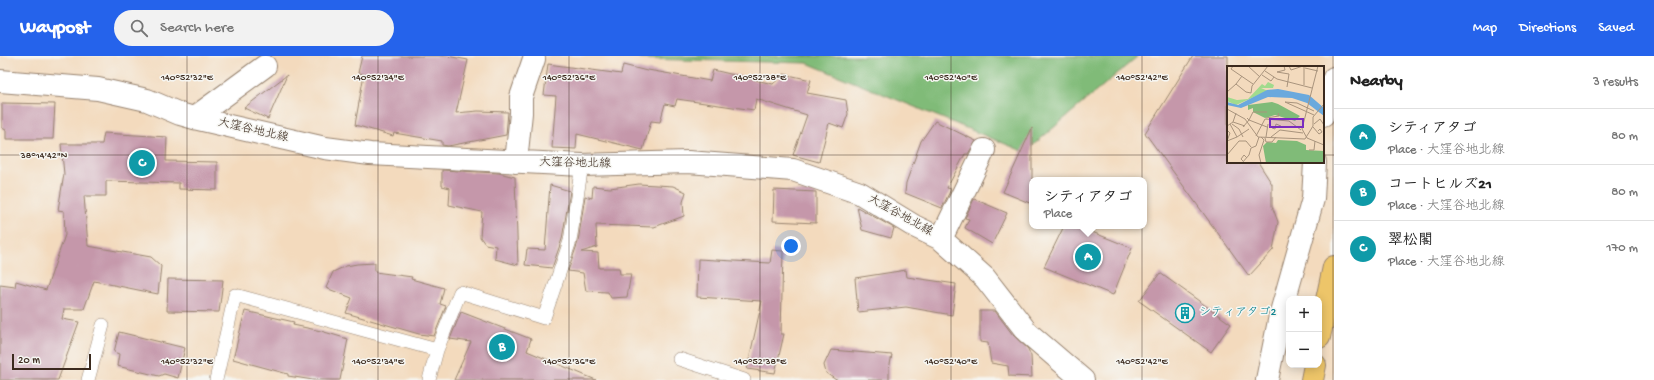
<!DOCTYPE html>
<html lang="en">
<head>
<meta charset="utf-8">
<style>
  :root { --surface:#fff; --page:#f2f2f2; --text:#222; --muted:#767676; --line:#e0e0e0; --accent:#2563eb }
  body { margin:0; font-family:"Gochi Hand","Klee One",sans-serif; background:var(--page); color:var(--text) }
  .controls { position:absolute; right:12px; bottom:12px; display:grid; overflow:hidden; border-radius:8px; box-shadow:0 2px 10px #0003 }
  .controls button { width:36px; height:36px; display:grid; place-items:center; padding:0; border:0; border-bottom:1px solid var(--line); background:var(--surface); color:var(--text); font:20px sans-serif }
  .scale { position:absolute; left:12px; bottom:10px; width:79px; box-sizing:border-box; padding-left:4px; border:2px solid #3b2a1e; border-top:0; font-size:11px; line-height:14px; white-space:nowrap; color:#3b2a1e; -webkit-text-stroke:3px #f6f6f2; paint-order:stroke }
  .you { position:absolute; left:791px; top:190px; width:14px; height:14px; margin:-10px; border:3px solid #fff; border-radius:50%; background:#1a73e8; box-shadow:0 0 0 6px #1a73e833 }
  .badge { display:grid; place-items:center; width:26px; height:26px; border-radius:50%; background:var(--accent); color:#fff; font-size:13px; font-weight:700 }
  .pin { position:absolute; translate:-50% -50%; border:2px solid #fff; box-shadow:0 1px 4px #0006 }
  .popup { position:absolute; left:1029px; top:121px; width:118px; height:52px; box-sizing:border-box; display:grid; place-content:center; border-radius:8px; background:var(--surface); filter:drop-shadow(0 1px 3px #0005); font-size:13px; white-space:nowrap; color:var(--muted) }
  .popup b { font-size:15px; color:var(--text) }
  .popup::after { content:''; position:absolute; left:50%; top:100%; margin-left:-8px; border:8px solid transparent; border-top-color:var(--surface) }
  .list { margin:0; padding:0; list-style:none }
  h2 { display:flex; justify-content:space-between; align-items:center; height:52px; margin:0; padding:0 16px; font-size:17px }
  h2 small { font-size:13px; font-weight:400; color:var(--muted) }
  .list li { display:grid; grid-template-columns:26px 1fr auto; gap:12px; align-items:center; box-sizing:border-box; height:56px; padding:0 16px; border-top:1px solid var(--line) }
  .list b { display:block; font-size:15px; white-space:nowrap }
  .list p { margin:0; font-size:13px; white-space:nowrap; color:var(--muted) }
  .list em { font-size:13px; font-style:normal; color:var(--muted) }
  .icon { flex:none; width:22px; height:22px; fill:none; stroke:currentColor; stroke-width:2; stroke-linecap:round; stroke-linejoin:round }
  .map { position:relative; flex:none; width:1334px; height:324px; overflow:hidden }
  header { display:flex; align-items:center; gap:24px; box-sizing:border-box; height:56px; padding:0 20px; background:var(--accent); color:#fff }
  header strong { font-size:19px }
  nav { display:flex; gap:22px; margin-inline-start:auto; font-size:14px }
  .search { width:280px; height:36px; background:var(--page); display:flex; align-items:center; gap:10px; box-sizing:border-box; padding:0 14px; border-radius:22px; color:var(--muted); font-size:15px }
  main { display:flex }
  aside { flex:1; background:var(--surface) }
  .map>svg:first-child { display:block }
  .forest { fill:#80bb78; stroke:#5e724b }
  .building { fill:#c597aa }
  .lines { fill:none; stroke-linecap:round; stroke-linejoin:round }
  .service-casing { stroke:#97826e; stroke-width:14 }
  .minor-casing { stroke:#97826e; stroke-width:24 }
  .trunk-casing { stroke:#97826e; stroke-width:24 }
  .service { stroke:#fff; stroke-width:13 }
  .minor { stroke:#fff; stroke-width:22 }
  .trunk { stroke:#edc569; stroke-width:22 }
  .ticks { fill:none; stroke:#3b2a1e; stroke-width:1; stroke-opacity:0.45 }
  .labels { text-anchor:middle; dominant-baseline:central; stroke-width:3; stroke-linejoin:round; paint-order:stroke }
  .street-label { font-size:12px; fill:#3b2a1e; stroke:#f6f6f2 }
  .culture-label { font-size:12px; fill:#0d838f; stroke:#f6f6f2; text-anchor:start }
  .inset-road { fill:none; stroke:#a9947d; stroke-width:1 }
  .view { fill:#7b2cbf; fill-opacity:0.15; stroke:#7b2cbf; stroke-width:2 }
  .inset-edge { fill:none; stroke:#3b2a1e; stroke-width:2 }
  .ticks-label { font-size:10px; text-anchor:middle; fill:#3b2a1e; stroke:#f6f6f2; stroke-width:3; stroke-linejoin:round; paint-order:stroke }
</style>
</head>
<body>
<header>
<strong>Waypost</strong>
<div class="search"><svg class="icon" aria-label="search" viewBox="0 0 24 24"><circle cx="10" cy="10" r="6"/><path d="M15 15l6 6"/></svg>Search here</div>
<nav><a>Map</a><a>Directions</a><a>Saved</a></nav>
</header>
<main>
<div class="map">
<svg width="1334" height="324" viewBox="0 0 1334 324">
  <rect width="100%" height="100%" fill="#f6f6f2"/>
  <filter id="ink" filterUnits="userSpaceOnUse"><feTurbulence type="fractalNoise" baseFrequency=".025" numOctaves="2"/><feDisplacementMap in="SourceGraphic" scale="8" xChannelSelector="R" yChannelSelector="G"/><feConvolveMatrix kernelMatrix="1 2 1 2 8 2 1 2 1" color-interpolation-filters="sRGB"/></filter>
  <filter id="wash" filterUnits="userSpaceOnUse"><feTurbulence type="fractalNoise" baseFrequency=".012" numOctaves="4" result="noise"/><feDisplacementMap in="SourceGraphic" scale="16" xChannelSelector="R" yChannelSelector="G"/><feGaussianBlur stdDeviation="0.9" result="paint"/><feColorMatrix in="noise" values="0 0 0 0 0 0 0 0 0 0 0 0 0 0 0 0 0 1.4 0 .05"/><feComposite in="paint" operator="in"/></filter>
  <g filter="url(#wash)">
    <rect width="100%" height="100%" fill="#f3dabd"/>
    <path class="forest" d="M639,0H1138L1025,96L807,7L640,3Z"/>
    <g id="blocks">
      <path class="building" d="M362,0H447L468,4L456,57L478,55L508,56L506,79L448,90L442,89V85L394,77L393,80L355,69L364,18L358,17Z
        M1193,0H1228V106H1258L1272,128V150L1278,166L1273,194L1249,220L1145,77Z
        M548,8L621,18L623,9L647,15L648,14L710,25L713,14L773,28L784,18L811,24L807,37L846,44L848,58L843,72L829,67L819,106L793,99L807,59L756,43L754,54L677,43L675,50L665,48L660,66L651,65L643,94L577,78L576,93L552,92L556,40L544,39Z
        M287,19L268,63L244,52Z
        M2,47L55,48L53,83H6V74L2,72Z
        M935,65L976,85L968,98H965L947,132L951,133L942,152L905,137L906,127L921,85Z
        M1032,72V148L1003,136Z
        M104,77L167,81L166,105L217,106V134L179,133V127L106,125V140H84L88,190L151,201L161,210L158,238L94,225L84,253H64L62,263L79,266L58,324H0V229L15,231L16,225L46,234L65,179L64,155L58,154L64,118L61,88H102Z
        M442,114L499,117L515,121L518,209L495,203L496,190L485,188L480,181L482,156L449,149L450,132L442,130Z
        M639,128L673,130L686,136L683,146L684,160L654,171L596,169L597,191L581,196L598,197L599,212H619L620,218H631L627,241L611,242L608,236L586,235L583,217L568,215L578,186L585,140L592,142L593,130L610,132Z
        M550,129L570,135L562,183L552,212L525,209L527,193L545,194Z
        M774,134L816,136V167L773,165Z
        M974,143L1007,157L992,188L965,172L969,163L965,162Z
        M857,151L894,172L891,182L862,174Z
        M1064,170H1077L1132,192L1113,239L1044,211Z
        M772,194L783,195L781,278H784L775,317L747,313L762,245L697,241L698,203L770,207Z
        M375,207V216L412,221L411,223L444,232L440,248L446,250L434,280L419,278L346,257L352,242L326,232L333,216L346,210L357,208Z
        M906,214L907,221L956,228L952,259L906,251L858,256L855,222Z
        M1160,217L1231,268L1211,296L1139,245Z
        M168,223L223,224L219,256L167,255Z
        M245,255L294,266L293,269L321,275L348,283L340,324H313L288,320V318L233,303Z
        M980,255H995L1013,279L1028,293L1031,300L1032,321L1009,320L1008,310L991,307L988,287L980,286Z
        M461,256L531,283L527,295L596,324H454L471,286L450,283Z
        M119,276L185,292L178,322L164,318L159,320L117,310L119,298L114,296Z
        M831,294L892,299L889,313V324H836L826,317L824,309Z"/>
    </g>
  </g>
  <g filter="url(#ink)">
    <use href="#blocks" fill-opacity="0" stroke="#97826e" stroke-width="1"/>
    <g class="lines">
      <g class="service-casing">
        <path id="service" d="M679,303L744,324
          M88,324L103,269
          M216,324L235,239L437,294
          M429,324L437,294L460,236L544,262L570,185L582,109"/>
      </g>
      <g class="minor-casing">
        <path id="minor" d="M0,25L98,33L147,44L180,58L194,62L325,92L370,98L582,109L688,106L793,114L860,137L914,170L941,183L985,222L1027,276L1083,324
          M1323,59L1334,22
          M194,62L265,10
          M516,106L521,57V41L534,3
          M941,183L984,94
          M1267,324L1280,260L1313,143L1315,106"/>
      </g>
      <g class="trunk-casing">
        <path id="trunk" d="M1319,281L1334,211
          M1312,324L1315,309"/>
      </g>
      <use href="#service" class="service"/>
      <use href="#minor" class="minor"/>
      <use href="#trunk" class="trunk"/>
    </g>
  </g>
  <path class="ticks" d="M187,0V324M378,0V324M569,0V324M760,0V324M951,0V324M1142,0V324M1333,0V324M0,99H1228M1323,99H1334"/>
  <defs>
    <g id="building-ring" transform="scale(1)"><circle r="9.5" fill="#f6f6f2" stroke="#0f9aa8" stroke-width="1.5"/><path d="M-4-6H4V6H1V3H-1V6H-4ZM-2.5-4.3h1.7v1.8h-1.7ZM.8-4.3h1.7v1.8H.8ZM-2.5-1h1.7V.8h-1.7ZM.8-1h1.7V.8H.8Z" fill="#0f9aa8"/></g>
  </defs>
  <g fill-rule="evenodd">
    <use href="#building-ring" x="1185" y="257"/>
  </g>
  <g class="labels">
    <g class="street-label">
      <text transform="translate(253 75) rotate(13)">大窪谷地北線</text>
      <text transform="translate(575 108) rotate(1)">大窪谷地北線</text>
      <text transform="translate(900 160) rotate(29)">大窪谷地北線</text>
    </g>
    <g class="culture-label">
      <text x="1199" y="257">シティアタゴ2</text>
    </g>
  </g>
  <g transform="translate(1227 10)">
    <rect width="97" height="97" fill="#f3dabd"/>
    <path d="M41,16L47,19L46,22H34L41,25L36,27L9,39L0,35V31L10,34L21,33L35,18L38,20Z" fill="#a1db8d"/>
    <path d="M45,36L51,38L73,50L68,55L48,49L38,52L26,46V42L21,44V39ZM51,74L70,75L79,79V84L97,85V97H39L36,80L40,76L49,77Z" fill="#80bb78"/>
    <path d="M51,23L82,29L97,42V50L80,37L65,32L41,31L14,42L0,39V36L11,39L40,24Z" fill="#6aa9dd"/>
    <path class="inset-road" d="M6,0L4,3L26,18M21,0L33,11M57,0L58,4L50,6L62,8L60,21M62,0L64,4L76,0M77,0V19M91,0L75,63L80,72L97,79M78,2L91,5M38,5L50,13L85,22M35,9L44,15L47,11M15,10L9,18L19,26L24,27L25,20L41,0M0,26L9,18M58,36L87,49M58,36L70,37L87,45M0,43L18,53L31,71L78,73L86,60V51L97,38M20,52L22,54L26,46H40M39,52L52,50L51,47M6,56L18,60M5,58L12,63L16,71M87,58L93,53L97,59M0,60L6,56L9,47M16,61L22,54L40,61M86,61L92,68L95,66L93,63L91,65M45,62L48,63L49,58L54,60M0,64L3,67L0,75M29,70L38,53L62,55L74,64M10,71L22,63M39,71L41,58M44,71L53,64L76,67M38,72L39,76H45L49,71M0,75L10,71L3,58M82,84H87L88,75M0,89L12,75H19L24,81M16,95L14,93L17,89L20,92M15,97L22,89L24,82L29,80L32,71M34,97L32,89L37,74L34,71"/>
    <path class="view" d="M43,53H76V61H43Z"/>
    <rect width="97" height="97" class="inset-edge"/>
  </g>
  <g class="ticks-label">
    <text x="187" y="24">140°52'32"E</text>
    <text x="378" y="24">140°52'34"E</text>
    <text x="569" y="24">140°52'36"E</text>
    <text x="760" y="24">140°52'38"E</text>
    <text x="951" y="24">140°52'40"E</text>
    <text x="1142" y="24">140°52'42"E</text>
    <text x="44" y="102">38°14'42"N</text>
    <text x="187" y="308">140°52'32"E</text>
    <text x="378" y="308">140°52'34"E</text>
    <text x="569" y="308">140°52'36"E</text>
    <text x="760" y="308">140°52'38"E</text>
    <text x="951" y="308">140°52'40"E</text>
    <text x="1142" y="308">140°52'42"E</text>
  </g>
</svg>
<div class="controls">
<button>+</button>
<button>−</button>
</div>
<div class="scale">20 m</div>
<div class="you"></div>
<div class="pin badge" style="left:1088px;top:201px;background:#0f9aa8">A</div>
<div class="popup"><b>シティアタゴ</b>Place</div>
<div class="pin badge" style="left:502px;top:291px;background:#0f9aa8">B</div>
<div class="pin badge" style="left:142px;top:107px;background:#0f9aa8">C</div>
</div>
<aside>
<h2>Nearby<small>3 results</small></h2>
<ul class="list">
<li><span class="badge" style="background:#0f9aa8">A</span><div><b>シティアタゴ</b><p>Place · 大窪谷地北線</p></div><em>80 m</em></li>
<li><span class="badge" style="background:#0f9aa8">B</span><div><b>コートヒルズ21</b><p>Place · 大窪谷地北線</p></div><em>80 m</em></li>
<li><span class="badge" style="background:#0f9aa8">C</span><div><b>翠松閣</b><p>Place · 大窪谷地北線</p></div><em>170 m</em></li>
</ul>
</aside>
</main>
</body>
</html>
